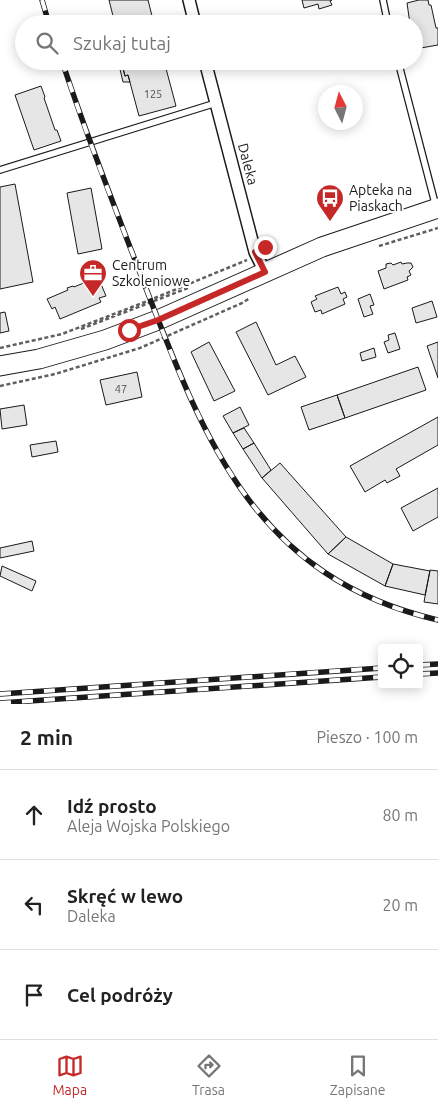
<!DOCTYPE html>
<html lang="pl">
<head>
<meta charset="utf-8">
<style>
  :root { --surface:#fff; --page:#f6f6f6; --text:#222; --muted:#767676; --line:#e0e0e0; --accent:#c62828 }
  body { margin:0; font-family:Ubuntu,sans-serif; background:var(--page); color:var(--text) }
  .controls { position:absolute; right:15px; bottom:15px; display:grid; overflow:hidden; border-radius:5px; box-shadow:0 2px 12px #0003 }
  .controls button { width:45px; height:45px; display:grid; place-items:center; padding:0; border:0; border-bottom:1px solid var(--line); background:var(--surface); color:var(--text); font:25px sans-serif }
  .compass { position:absolute; left:318px; top:85px; width:45px; height:45px; border-radius:50%; background:var(--surface); box-shadow:0 2px 12px #0003; rotate:354deg }
  .stop { position:absolute; width:15px; height:15px; margin:-11px; border:4px solid #c62828; border-radius:50%; background:#fff }
  .stop.end { background:#c62828; border-color:#fff; box-shadow:0 1px 5px #0008 }
  .list { margin:0; padding:0; list-style:none }
  h2 { display:flex; justify-content:space-between; align-items:center; height:65px; margin:0; padding:0 20px; font-size:21px }
  h2 small { font-size:16px; font-weight:400; color:var(--muted) }
  .list li { display:grid; grid-template-columns:32px 1fr auto; gap:15px; align-items:center; box-sizing:border-box; height:90px; padding:0 20px; border-top:1px solid var(--line) }
  .list b { display:block; font-size:19px; white-space:nowrap }
  .list p { margin:0; font-size:16px; white-space:nowrap; color:var(--muted) }
  .list em { font-size:16px; font-style:normal; color:var(--muted) }
  .icon { flex:none; width:28px; height:28px; fill:none; stroke:currentColor; stroke-width:2; stroke-linecap:round; stroke-linejoin:round }
  .map { position:relative; flex:none; width:438px; height:704px; overflow:hidden }
  .search { position:absolute; background:var(--surface); box-shadow:0 2px 12px #0003; left:15px; right:15px; top:15px; height:55px; display:flex; align-items:center; gap:12px; box-sizing:border-box; padding:0 18px; border-radius:28px; color:var(--muted); font-size:19px }
  .sheet { height:335px; background:var(--surface) }
  nav { display:flex; justify-content:space-around; align-items:center; box-sizing:border-box; height:70px; border-top:1px solid var(--line); background:var(--surface); font-size:14px; color:var(--muted) }
  nav a { display:grid; justify-items:center; gap:2px }
  nav .on { color:var(--accent) }
  .map>svg:first-child { display:block }
  .building { fill:#e6e6e6; stroke:#1a1a1a }
  .lines { fill:none; stroke-linecap:round; stroke-linejoin:round }
  .service-casing { stroke:#1a1a1a; stroke-width:8 }
  .minor-casing { stroke:#1a1a1a; stroke-width:14 }
  .primary-casing { stroke:#1a1a1a; stroke-width:21 }
  .path { stroke:#5f5f5f; stroke-width:2.5; stroke-dasharray:4 2.5; stroke-linecap:butt }
  .service { stroke:#fff; stroke-width:5.5 }
  .minor { stroke:#fff; stroke-width:11 }
  .primary { stroke:#fff; stroke-width:19 }
  .rail-casing { stroke:#1a1a1a; stroke-width:5.5 }
  .rail { stroke:#fff; stroke-width:4; stroke-dasharray:11; stroke-linecap:butt }
  .route { stroke:#c62828; stroke-width:6 }
  .labels { text-anchor:middle; dominant-baseline:central; stroke-width:4; stroke-linejoin:round; paint-order:stroke }
  .number-label { font-size:11px; fill:#4d4d4d }
  .street-label { font-size:14px; fill:#1a1a1a; stroke:#fff }
  .poi-label { font-size:14px; fill:#1a1a1a; stroke:#fff; text-anchor:start }
</style>
</head>
<body>
<div class="map">
<svg width="438" height="704" viewBox="0 0 438 704">
  <rect width="100%" height="100%" fill="#fff"/>
  <path class="building" d="M109,0H148L154,24H115Z
    M302,0H332L330,1L332,5L319,9L318,4L304,8Z
    M419,0H428L429,5H431L436,28H438V45L415,49L414,24H410L407,3Z
    M118,61H121L125,76L128,75L130,82H123Z
    M121,61H164L176,106L139,116L128,75L125,76Z
    M41,86L45,97L44,98L55,130H57L61,141L34,150L15,95Z
    M15,184L33,282L0,289V187Z
    M91,188L102,249L78,254L67,193Z
    M401,262L402,264L407,263H411L413,267L409,271L411,275L407,277L408,280L384,289L378,271L386,268V264L391,263L393,265Z
    M98,277L106,296L99,298L101,302L60,319L55,307L52,309L47,299L68,290L67,288L73,286L74,287Z
    M338,287L341,294L345,292L347,297L343,299L345,304L322,314L321,310L315,312L311,302L317,299L315,296Z
    M370,294L374,305L370,306L373,314L364,317L358,299Z
    M432,301L437,317L416,323L412,308Z
    M5,312L9,331L0,333V313Z
    M256,322L276,365L295,356L306,377L268,395L236,332Z
    M395,333L400,349L388,353L384,342L389,340L388,335Z
    M209,342L235,391L214,401L191,352Z
    M438,342V378L427,346Z
    M374,348L376,357L362,361L360,353Z
    M418,367L426,390L345,418L337,395Z
    M137,372L142,397L106,405L100,380Z
    M337,395L345,418L309,430L301,407Z
    M24,405L27,425L2,429L0,409Z
    M240,407L249,425L233,433L223,416Z
    M438,417V445L396,469L400,476L387,483L385,480L365,492L350,466Z
    M244,428L254,443L243,449L233,433Z
    M56,441L58,452L32,457L30,445Z
    M254,443L271,470L262,478L243,449Z
    M280,463L346,537L328,554L262,478Z
    M438,488V517L413,531L401,508Z
    M346,537L393,564L385,586L328,554Z
    M32,541L34,551L0,558V548Z
    M393,564L430,571L425,595L385,586Z
    M2,566L36,581L32,591L0,576Z
    M430,570L438,571V604L424,602Z"/>
  <g class="lines">
    <g class="service-casing">
      <path id="service" d="M383,0L388,24
        M398,61L436,207
        M0,170L216,103"/>
    </g>
    <g class="minor-casing">
      <path id="minor" d="M189,0L195,24
        M205,61L255,252L265,272"/>
    </g>
    <g class="primary-casing">
      <path id="primary" d="M0,366L39,359L105,340L158,320L322,247L438,208"/>
    </g>
    <path class="path" d="M379,246L438,228
      M81,329L188,288
      M0,348L62,334L150,300L247,260
      M0,386L55,374L140,348L242,303L250,298"/>
    <use href="#service" class="service"/>
    <use href="#minor" class="minor"/>
    <use href="#primary" class="primary"/>
    <g class="rail-casing">
      <path id="rail" d="M42,0L49,24
        M62,61C86,134 114,206 142,278C203,437 253,577 438,620
        M419,665L438,664
        M419,674L438,673
        M0,694L382,668
        M0,703L382,677"/>
    </g>
    <use href="#rail" class="rail"/>
  </g>
  <g class="lines">
    <path class="route" d="M129,330L158,320L265,272L255,252L265,247"/>
  </g>
  <defs>
    <g id="bus-pin" transform="scale(1.4375)"><path d="M0 17L-7.5 6A9.5 9.5 0 1 1 7.5 6Z" fill="#c62828" stroke="#fff"/><path d="M-5-6H5V4H4V6H2V4H-2V6H-4V4H-5ZM-3.5-4V0h7V-4ZM-3.5 1.2v1.5H-2V1.2ZM2 1.2v1.5H3.5V1.2Z" fill="#fff"/></g>
    <g id="office-pin" transform="scale(1.4375)"><path d="M0 17L-7.5 6A9.5 9.5 0 1 1 7.5 6Z" fill="#c62828" stroke="#fff"/><path d="M-6-3h4V-5.5h4V-3h4V5H-6ZM-1-4.5V-3h2v-1.5ZM-6 0V1H6V0Z" fill="#fff"/></g>
  </defs>
  <g fill-rule="evenodd">
    <use href="#bus-pin" x="330" y="198"/>
    <use href="#office-pin" x="93" y="273"/>
  </g>
  <g class="labels">
    <g class="number-label">
      <text x="153" y="94">125</text>
      <text x="121" y="389">47</text>
    </g>
    <g class="street-label">
      <text transform="translate(248 164) rotate(75)">Daleka</text>
    </g>
    <g class="poi-label">
      <text x="349" y="190">Apteka na<tspan x="349" dy="16">Piaskach</tspan></text>
      <text x="112" y="265">Centrum<tspan x="112" dy="16">Szkoleniowe</tspan></text>
    </g>
  </g>
</svg>
<div class="controls">
<button><svg class="icon" aria-label="locate" viewBox="0 0 24 24"><circle cx="12" cy="12" r="6"/><path d="M12 2v4M12 18v4M2 12h4M18 12h4"/></svg></button>
</div>
<svg class="compass" viewBox="-18 -18 36 36"><path d="M0-13l5 13h-10z" fill="#e53935"/><path d="M0 13l5-13h-10z" fill="#767676"/></svg>
<div class="stop" style="left:129px;top:330px"></div>
<div class="stop end" style="left:265px;top:247px"></div>
<div class="search"><svg class="icon" aria-label="search" viewBox="0 0 24 24"><circle cx="10" cy="10" r="6"/><path d="M15 15l6 6"/></svg>Szukaj tutaj</div>
</div>
<section class="sheet">
<h2>2 min<small>Pieszo · 100 m</small></h2>
<ul class="list">
<li><svg class="icon" aria-label="ahead" viewBox="0 0 24 24"><path d="M12 20V5M6 11l6-6 6 6"/></svg><div><b>Idź prosto</b><p>Aleja Wojska Polskiego</p></div><em>80 m</em></li>
<li><svg class="icon" aria-label="left" viewBox="0 0 24 24"><path d="M17 20v-9H6M10 6l-5 5 5 5"/></svg><div><b>Skręć w lewo</b><p>Daleka</p></div><em>20 m</em></li>
<li><svg class="icon" aria-label="arrive" viewBox="0 0 24 24"><path d="M6 21V4h12l-3 4 3 4H6"/></svg><div><b>Cel podróży</b></div></li>
</ul>
</section>
<nav>
<a class="on"><svg class="icon" aria-label="map" viewBox="0 0 24 24"><path d="M3 6l6-2 6 2 6-2v14l-6 2-6-2-6 2zM9 4v14M15 6v14"/></svg>Mapa</a>
<a><svg class="icon" aria-label="directions" viewBox="0 0 24 24"><path d="M12 3l9 9-9 9-9-9zM9 14v-3h6M13 9l2 2-2 2"/></svg>Trasa</a>
<a><svg class="icon" aria-label="saved" viewBox="0 0 24 24"><path d="M7 4h10v16l-5-4-5 4z"/></svg>Zapisane</a>
</nav>
</body>
</html>
